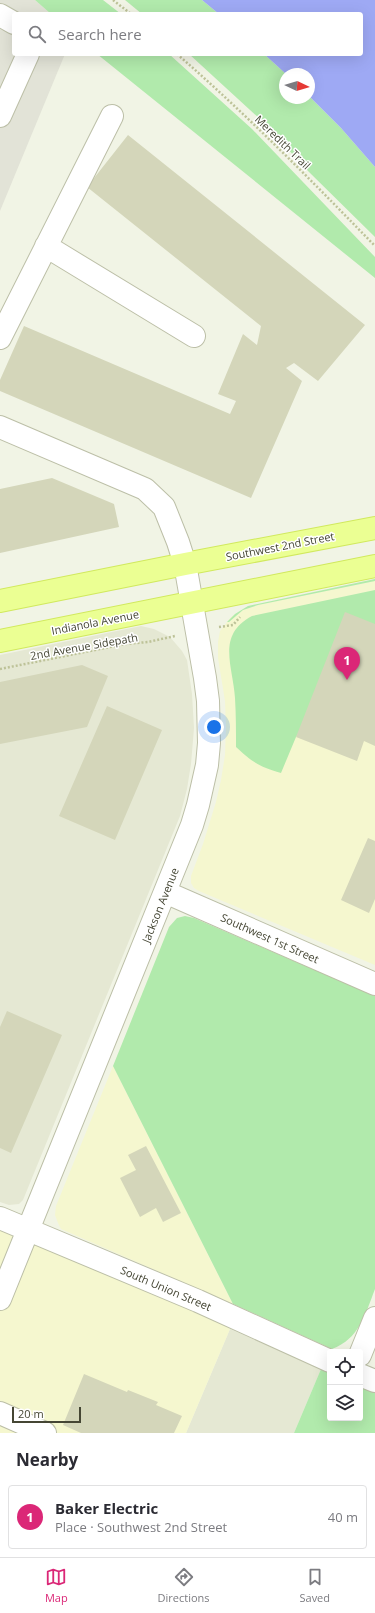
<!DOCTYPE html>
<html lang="en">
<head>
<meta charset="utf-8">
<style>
  :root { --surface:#fff; --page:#f7f7f7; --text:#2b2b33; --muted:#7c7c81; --line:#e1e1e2; --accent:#db2777 }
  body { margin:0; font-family:"Open Sans",sans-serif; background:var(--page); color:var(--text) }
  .controls { position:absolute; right:12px; bottom:12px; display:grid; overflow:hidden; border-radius:4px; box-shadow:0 4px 16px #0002 }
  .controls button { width:36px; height:36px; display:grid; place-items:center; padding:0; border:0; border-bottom:1px solid var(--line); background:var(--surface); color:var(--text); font:20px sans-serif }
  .compass { position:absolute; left:279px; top:68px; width:36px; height:36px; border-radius:50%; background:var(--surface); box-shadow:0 4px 16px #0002; rotate:94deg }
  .scale { position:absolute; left:12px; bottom:10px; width:69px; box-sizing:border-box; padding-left:4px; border:2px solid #454634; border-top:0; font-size:11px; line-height:14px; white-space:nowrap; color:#454634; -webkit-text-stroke:3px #fff; paint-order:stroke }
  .you { position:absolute; left:214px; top:727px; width:14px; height:14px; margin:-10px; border:3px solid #fff; border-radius:50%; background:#1a73e8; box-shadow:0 0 0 6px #1a73e833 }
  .badge { display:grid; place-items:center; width:26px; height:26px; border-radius:50%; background:var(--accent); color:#fff; font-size:13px; font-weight:700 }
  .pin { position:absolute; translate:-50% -33px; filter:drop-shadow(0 1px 2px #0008) }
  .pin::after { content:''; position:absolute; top:21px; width:14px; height:12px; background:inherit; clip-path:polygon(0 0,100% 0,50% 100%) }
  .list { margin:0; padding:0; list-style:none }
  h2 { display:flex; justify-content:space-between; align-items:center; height:52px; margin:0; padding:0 16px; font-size:17px }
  h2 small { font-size:13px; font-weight:400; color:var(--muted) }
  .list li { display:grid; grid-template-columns:26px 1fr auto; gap:12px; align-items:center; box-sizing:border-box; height:64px; margin:0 8px 8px; padding:0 8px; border:1px solid var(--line); border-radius:4px }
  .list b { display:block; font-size:15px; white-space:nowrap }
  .list p { margin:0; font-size:13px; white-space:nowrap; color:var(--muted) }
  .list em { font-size:13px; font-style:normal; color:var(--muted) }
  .icon { flex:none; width:22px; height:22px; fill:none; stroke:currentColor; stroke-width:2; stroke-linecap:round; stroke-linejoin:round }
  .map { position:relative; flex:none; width:375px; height:1433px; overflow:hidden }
  .search { position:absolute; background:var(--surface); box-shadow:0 4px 16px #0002; left:12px; right:12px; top:12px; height:44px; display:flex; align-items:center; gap:10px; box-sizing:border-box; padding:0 14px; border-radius:4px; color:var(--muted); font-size:15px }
  .sheet { height:124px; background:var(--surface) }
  nav { display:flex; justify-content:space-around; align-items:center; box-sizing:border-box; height:56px; border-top:1px solid var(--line); background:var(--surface); font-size:11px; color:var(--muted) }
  nav a { display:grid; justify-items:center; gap:2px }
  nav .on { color:var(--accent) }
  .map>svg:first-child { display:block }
  .residential { fill:#e5e8d3 }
  .commercial { fill:#f5f7cf }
  .industrial { fill:#e2e3d7 }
  .green { fill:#b1eaac }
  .water { fill:#9ea9f4 }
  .building { fill:#d4d6ba }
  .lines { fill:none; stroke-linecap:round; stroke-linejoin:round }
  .minor-casing { stroke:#bcbfa7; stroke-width:24 }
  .major-casing { stroke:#d1e95e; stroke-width:24 }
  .path { stroke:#bdc298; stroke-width:2.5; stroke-dasharray:2 2; stroke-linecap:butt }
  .minor { stroke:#fff; stroke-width:22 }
  .major { stroke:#ebff93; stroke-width:22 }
  .labels { text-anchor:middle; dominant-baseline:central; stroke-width:3; stroke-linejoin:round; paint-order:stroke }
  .street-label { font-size:11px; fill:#454634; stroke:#fff }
</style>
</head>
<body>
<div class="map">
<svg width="375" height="1433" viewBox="0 0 375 1433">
  <rect width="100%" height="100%" fill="#f1f4e5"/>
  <path class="residential" d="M141,626L154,629L170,637L182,651L187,660L192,694L194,728L191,764L187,789L180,816L23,1200L19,1204L9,1205L0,1202V655Z
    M230,1329L321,1369L294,1433H186Z"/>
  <path class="commercial" d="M375,579V965L199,891L194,888L191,883V876L203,844L216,802L221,780L225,755L226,727L225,701L218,658V642L220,631L231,617L248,606Z
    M113,1066L233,1304L61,1229L58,1223L55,1215L56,1206Z
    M0,1219L198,1301L230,1329L186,1433H0Z"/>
  <path class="industrial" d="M0,0H35L51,14H14V54H65L0,211Z"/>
  <path class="green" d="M35,0H103L121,14H51Z
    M125,0H202L219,14H142Z
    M97,54H169L252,129L375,257V278Z
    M189,54H264L286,74H285V98H309V96L341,128L375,167V237L309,172L261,120Z
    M375,579V581L258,605L243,610L229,622H227L235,614L248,606Z
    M375,590V624L296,737L281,773C260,767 252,762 236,747C236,731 236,715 235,698C233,666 216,635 252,616Z
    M185,916L194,918L375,996V1289C365,1315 359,1339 332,1349L233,1304L113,1066L169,927L177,918Z
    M321,1369L330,1373V1418H360V1385L375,1392V1433H294Z"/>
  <path class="water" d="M202,0H375V167L341,128L309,96V74H286L264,54H361V14H219Z"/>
  <path class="building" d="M128,135L365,325L318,381L294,363L286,368L302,381L251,498L0,391V380L24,326L230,414L236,401L218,394L243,334L257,345L261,326L87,187Z
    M52,478L114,504L119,527L0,553V489Z
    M345,612L375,624V746L364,741L357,761L296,737Z
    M82,665L108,676L87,727L0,744V682Z
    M107,706L162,730L115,840L59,816Z
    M368,838L375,841V899L369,913L341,900Z
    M7,1011L62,1035L11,1153L0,1148V1027Z
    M146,1146L181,1213L163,1222L156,1208L140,1217L120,1178L136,1170L128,1155Z
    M84,1374L127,1392L128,1390L158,1402L156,1405L182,1416L174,1433H81L63,1425Z"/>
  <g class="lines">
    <g class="minor-casing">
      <path id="minor" d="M0,15L14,23
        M0,116L28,54
        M46,246L194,336
        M0,338L112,116
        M0,427L145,489L164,507L178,542L185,564L205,678L208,701L209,743L207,765L198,805L192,825L0,1299
        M165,892L375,984
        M0,1218L198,1301L330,1361
        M360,1355L375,1318
        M360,1375L375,1381
        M0,1413L45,1433"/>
    </g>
    <g class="major-casing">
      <path id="major" d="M0,601L185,564L375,528
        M0,641L375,566"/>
    </g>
    <path class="path" d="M113,0L131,14
      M177,54C246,114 311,180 375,246
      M219,627L233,625L240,617
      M0,669L125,644L148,642L175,636"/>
    <use href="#minor" class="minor"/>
    <use href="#major" class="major"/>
  </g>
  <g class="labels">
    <g class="street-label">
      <text transform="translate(283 142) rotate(44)">Meredith Trail</text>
      <text transform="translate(280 546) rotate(-11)">Southwest 2nd Street</text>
      <text transform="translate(95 622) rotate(-11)">Indianola Avenue</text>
      <text transform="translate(84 646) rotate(-10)">2nd Avenue Sidepath</text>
      <text transform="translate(160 905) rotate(-68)">Jackson Avenue</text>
      <text transform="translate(270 938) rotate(24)">Southwest 1st Street</text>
      <text transform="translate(166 1288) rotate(23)">South Union Street</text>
    </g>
  </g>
</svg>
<div class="controls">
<button><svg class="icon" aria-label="locate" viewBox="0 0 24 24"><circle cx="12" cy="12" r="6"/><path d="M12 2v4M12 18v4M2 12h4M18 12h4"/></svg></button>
<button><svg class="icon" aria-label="layers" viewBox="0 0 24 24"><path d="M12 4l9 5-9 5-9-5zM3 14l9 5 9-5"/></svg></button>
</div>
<svg class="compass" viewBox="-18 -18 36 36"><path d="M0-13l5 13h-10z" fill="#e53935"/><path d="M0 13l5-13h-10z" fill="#7c7c81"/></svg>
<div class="scale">20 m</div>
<div class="you"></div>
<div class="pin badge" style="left:347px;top:680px">1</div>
<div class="search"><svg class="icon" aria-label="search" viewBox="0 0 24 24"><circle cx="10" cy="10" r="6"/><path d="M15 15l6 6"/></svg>Search here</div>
</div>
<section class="sheet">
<h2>Nearby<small></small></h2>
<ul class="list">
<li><span class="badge">1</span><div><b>Baker Electric</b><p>Place · Southwest 2nd Street</p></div><em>40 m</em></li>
</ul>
</section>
<nav>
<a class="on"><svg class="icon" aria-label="map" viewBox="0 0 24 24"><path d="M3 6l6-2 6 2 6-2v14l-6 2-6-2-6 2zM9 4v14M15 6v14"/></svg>Map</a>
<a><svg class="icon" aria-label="directions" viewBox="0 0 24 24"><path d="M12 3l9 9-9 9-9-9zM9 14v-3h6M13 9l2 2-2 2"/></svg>Directions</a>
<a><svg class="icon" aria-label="saved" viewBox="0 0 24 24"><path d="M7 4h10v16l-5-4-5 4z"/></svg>Saved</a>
</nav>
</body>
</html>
